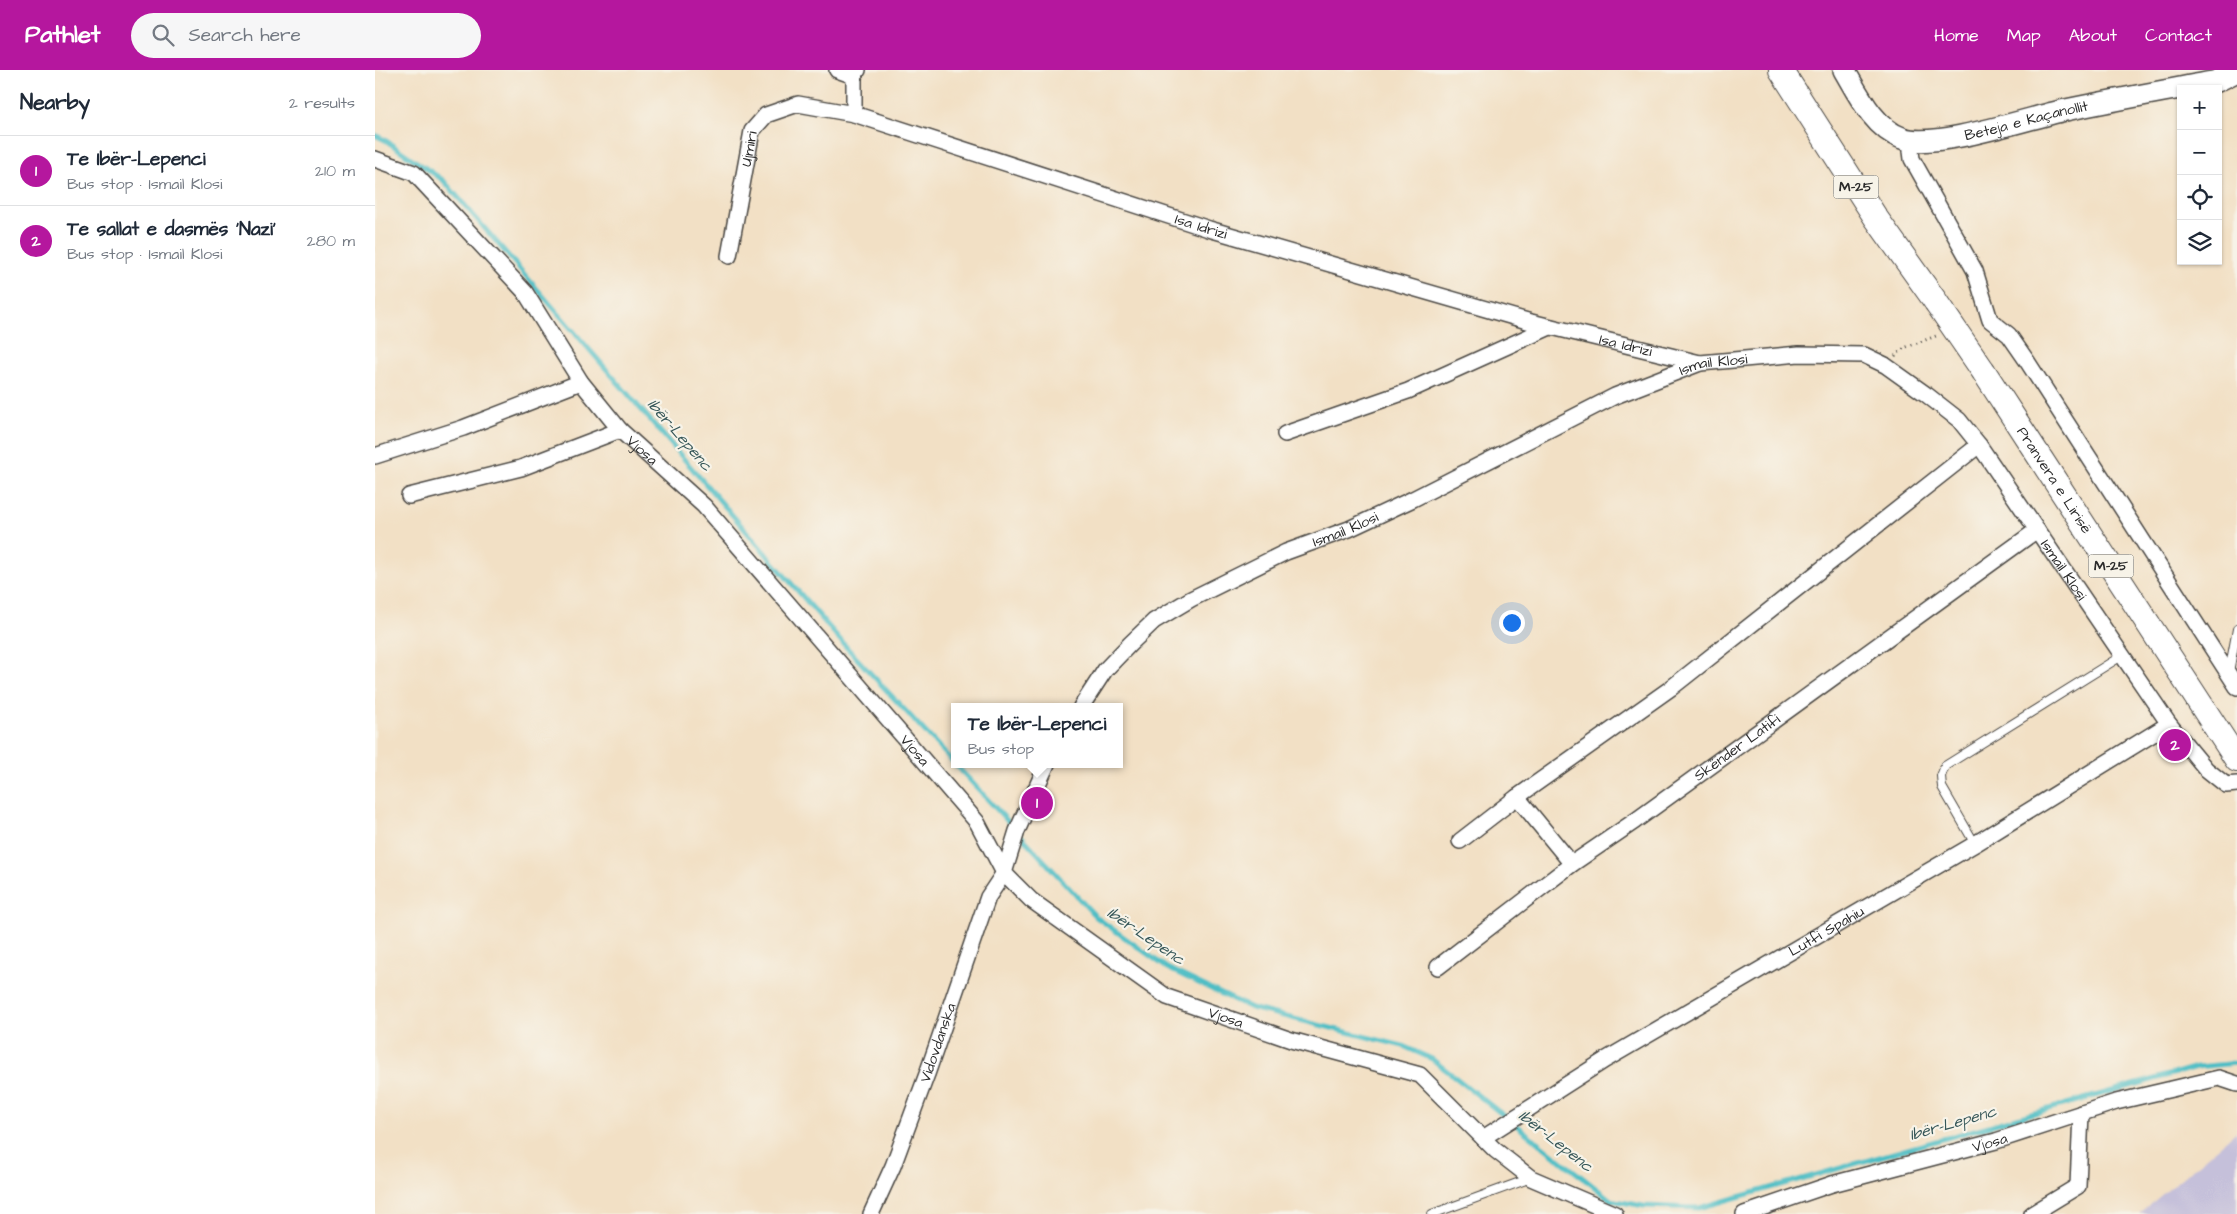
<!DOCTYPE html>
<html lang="en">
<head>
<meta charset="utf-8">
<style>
  :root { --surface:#fff; --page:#f6f6f7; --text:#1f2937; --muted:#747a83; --line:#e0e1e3; --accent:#b5179e }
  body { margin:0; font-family:"Architects Daughter",sans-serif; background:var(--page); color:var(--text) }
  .controls { position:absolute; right:15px; top:15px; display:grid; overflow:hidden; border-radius:0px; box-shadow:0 1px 4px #0004 }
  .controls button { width:45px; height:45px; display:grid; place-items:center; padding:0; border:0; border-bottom:1px solid var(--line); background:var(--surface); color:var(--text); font:25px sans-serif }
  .you { position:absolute; left:1136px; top:552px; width:18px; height:18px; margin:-12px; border:4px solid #fff; border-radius:50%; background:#1a73e8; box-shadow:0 0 0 8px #1a73e833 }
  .badge { display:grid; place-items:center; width:32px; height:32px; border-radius:50%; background:var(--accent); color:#fff; font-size:16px; font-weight:700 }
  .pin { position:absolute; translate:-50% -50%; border:2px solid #fff; box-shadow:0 1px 5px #0006 }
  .popup { position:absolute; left:576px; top:633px; width:172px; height:65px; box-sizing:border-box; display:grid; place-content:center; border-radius:0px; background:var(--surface); filter:drop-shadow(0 1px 4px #0005); font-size:16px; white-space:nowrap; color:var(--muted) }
  .popup b { font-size:19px; color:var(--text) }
  .popup::after { content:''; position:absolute; left:50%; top:100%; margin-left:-10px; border:10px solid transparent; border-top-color:var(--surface) }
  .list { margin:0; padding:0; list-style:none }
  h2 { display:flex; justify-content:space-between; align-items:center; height:65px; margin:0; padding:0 20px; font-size:21px }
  h2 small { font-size:16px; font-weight:400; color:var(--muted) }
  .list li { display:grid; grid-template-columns:32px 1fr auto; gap:15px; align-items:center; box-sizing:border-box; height:70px; padding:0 20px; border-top:1px solid var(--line) }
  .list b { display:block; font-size:19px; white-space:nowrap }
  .list p { margin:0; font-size:16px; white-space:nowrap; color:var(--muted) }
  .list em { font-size:16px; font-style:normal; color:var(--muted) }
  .icon { flex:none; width:28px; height:28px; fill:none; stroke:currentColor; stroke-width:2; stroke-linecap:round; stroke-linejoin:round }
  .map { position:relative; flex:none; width:1862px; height:1144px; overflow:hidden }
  header { display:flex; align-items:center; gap:30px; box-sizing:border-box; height:70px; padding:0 25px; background:var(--accent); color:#fff }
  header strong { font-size:24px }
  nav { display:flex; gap:28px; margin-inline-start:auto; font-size:18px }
  .search { width:350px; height:45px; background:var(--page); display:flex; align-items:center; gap:12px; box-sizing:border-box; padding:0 18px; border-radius:28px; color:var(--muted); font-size:19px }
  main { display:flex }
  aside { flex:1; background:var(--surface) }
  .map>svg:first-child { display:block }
  .industrial { fill:#c5c0da }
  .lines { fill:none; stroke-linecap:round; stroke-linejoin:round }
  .stream { stroke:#4fbec5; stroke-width:5 }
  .lane-casing { stroke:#494642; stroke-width:10 }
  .street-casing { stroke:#494642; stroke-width:18 }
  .secondary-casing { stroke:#494642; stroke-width:24 }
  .primary-casing { stroke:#494642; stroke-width:26 }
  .path { stroke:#494642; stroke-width:3; stroke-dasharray:1 4; stroke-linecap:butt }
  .lane { stroke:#fff; stroke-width:8 }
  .street { stroke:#fff; stroke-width:15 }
  .secondary { stroke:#fff; stroke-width:21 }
  .primary { stroke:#fff; stroke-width:24 }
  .primary-bridge-casing { stroke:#494642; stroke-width:26; stroke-linecap:butt }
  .primary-bridge { stroke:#fff; stroke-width:24 }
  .labels { text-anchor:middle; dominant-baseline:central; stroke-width:4.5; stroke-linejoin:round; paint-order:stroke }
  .shield { fill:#f7f3e8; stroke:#686764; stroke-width:1 }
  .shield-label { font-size:14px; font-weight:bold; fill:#2b2b2b }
  .street-label { font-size:15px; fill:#2b2b2b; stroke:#f7f3e8 }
  .water-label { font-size:16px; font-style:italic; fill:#365759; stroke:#f7f3e8 }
</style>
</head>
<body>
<header>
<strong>Pathlet</strong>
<div class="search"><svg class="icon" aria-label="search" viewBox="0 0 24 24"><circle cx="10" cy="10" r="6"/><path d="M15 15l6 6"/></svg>Search here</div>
<nav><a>Home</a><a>Map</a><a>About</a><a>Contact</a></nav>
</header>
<main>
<aside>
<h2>Nearby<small>2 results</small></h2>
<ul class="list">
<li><span class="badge">1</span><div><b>Te Ibër-Lepenci</b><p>Bus stop · Ismail Klosi</p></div><em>210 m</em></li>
<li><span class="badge">2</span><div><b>Te sallat e dasmës 'Nazi'</b><p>Bus stop · Ismail Klosi</p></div><em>280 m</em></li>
</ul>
</aside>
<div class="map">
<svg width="1862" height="1144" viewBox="0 0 1862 1144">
  <rect width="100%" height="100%" fill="#f7f3e8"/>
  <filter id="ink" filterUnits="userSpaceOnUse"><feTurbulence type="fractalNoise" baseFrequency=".02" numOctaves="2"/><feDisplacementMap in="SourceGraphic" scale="10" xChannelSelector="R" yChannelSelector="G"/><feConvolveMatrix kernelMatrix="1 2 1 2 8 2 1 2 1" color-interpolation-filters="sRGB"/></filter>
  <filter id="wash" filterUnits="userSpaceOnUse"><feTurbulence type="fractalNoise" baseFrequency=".0096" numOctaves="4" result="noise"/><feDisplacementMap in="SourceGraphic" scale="20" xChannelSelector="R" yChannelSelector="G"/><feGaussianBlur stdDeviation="1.12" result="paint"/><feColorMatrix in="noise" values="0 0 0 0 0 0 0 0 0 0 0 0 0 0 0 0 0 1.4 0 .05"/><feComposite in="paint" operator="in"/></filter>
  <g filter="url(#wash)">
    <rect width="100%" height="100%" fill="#f2e0c5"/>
    <path class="industrial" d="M1862,1061V1144H1764Z"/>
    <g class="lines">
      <path class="stream" d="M0,65L10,70L68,110L473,579L580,694
        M580,694L721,847L792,898L876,938L1028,976L1057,989L1236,1130L1269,1136L1324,1138L1822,997L1862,993"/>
    </g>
  </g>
  <g filter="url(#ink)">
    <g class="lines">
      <g class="lane-casing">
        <path id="lane" d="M1854,602L1862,559
          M1600,774L1567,717L1566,706L1570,696L1748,585
          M1057,1144L1156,1108"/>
      </g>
      <g class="street-casing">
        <g id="street">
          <path d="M462,0L479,6"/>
          <path d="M479,44V6L483,0"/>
          <path d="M1539,71L1536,81L1537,89L1600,201L1615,250L1634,265L1652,291L1862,617"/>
          <path id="s1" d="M0,89L39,103L150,222L206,312L245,360L329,436L602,752L629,803L656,830L792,927L916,970L1045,1005L1120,1080L1156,1108L1240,1144"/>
          <path id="s2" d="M354,186L377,61L391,45L423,34L479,44L834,159L1156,252L1325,293"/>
          <path d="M910,364L1033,321L1175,257"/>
          <path d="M0,386L88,358L206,312"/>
          <path d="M34,426L146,398L245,360"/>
          <path id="s3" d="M706,637L730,600L755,574L779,551L816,529L911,482L974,459L1038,429L1240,326L1325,293L1424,284L1489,285L1510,295L1552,325L1584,350L1604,375L1794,654L1831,699L1851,715L1862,714"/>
          <path d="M1142,727L1197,794"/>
          <path d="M1085,771L1142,727L1296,618L1604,375"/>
          <path id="s4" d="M1063,897L1197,794L1260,751L1662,460"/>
          <path id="s5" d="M1108,1068L1230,990L1600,774L1794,654"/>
          <path id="s6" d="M496,1144L518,1096L552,1004L613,827L629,803L642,761L672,694"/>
          <path id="s7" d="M1369,1144L1457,1114L1621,1071L1741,1032L1844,1008L1862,1014"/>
          <path d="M1657,1144L1703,1116L1706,1043"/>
        </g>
      </g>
      <g class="secondary-casing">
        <g id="secondary">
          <path id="s8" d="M1469,0C1483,24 1499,58 1527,68C1558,80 1651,49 1686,41C1738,30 1790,21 1842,11L1862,1"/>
        </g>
      </g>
      <g class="primary-casing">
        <g id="primary">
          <path d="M1406,0L1501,148L1561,232"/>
          <path id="s9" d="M1609,302L1862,690"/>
        </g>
      </g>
      <path class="path" d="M1520,286L1529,278L1561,266"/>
      <use href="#lane" class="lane"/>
      <use href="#street" class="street"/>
      <use href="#secondary" class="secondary"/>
      <use href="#primary" class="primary"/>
      <g class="primary-bridge-casing">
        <path id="primary-bridge" d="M1561,232L1609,302"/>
      </g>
      <use href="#primary-bridge" class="primary-bridge"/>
    </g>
  </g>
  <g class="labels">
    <g class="shield">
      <rect x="1458.5" y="105.5" width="45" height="23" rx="4"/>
      <rect x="1713.5" y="484.5" width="45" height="23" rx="4"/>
    </g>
    <g class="shield-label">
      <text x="1481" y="117">M-25</text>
      <text x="1736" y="496">M-25</text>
    </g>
    <g class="street-label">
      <text stroke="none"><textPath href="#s8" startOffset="218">Beteja e Kaçanollit</textPath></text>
      <text stroke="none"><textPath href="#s2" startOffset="109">Ujmiri</textPath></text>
      <text stroke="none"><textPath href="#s2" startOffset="604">Isa Idrizi</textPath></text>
      <text stroke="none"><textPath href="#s2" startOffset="1045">Isa Idrizi</textPath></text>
      <text stroke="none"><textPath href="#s3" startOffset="731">Ismail Klosi</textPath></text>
      <text stroke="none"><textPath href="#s1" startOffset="402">Vjosa</textPath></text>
      <text stroke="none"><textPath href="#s9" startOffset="129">Pranvera e Lirisë</textPath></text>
      <text stroke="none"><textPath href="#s3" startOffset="326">Ismail Klosi</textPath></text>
      <text stroke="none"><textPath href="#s3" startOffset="1181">Ismail Klosi</textPath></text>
      <text stroke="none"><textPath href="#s4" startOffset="371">Skënder Latifi</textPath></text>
      <text stroke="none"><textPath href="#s1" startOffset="808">Vjosa</textPath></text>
      <text stroke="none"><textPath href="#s5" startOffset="401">Lutfi Spahiu</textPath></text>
      <text stroke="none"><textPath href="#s1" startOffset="1228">Vjosa</textPath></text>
      <text stroke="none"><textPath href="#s6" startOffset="184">Vidovdanska</textPath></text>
      <text stroke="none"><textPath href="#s7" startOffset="256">Vjosa</textPath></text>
    </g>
    <g class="water-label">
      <text transform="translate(305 365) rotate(49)">Ibër-Lepenc</text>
      <text transform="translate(771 866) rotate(34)">Ibër-Lepenc</text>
      <text transform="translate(1578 1053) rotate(-16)">Ibër-Lepenc</text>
      <text transform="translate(1181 1071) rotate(38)">Ibër-Lepenc</text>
    </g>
  </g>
</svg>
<div class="controls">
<button>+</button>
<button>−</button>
<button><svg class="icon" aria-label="locate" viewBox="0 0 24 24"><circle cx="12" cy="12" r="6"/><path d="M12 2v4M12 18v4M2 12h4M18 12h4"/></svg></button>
<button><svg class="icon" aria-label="layers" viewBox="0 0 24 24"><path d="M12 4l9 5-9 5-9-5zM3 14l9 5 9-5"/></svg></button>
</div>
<div class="you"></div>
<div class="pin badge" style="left:662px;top:733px">1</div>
<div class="popup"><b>Te Ibër-Lepenci</b>Bus stop</div>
<div class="pin badge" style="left:1800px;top:675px">2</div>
</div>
</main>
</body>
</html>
